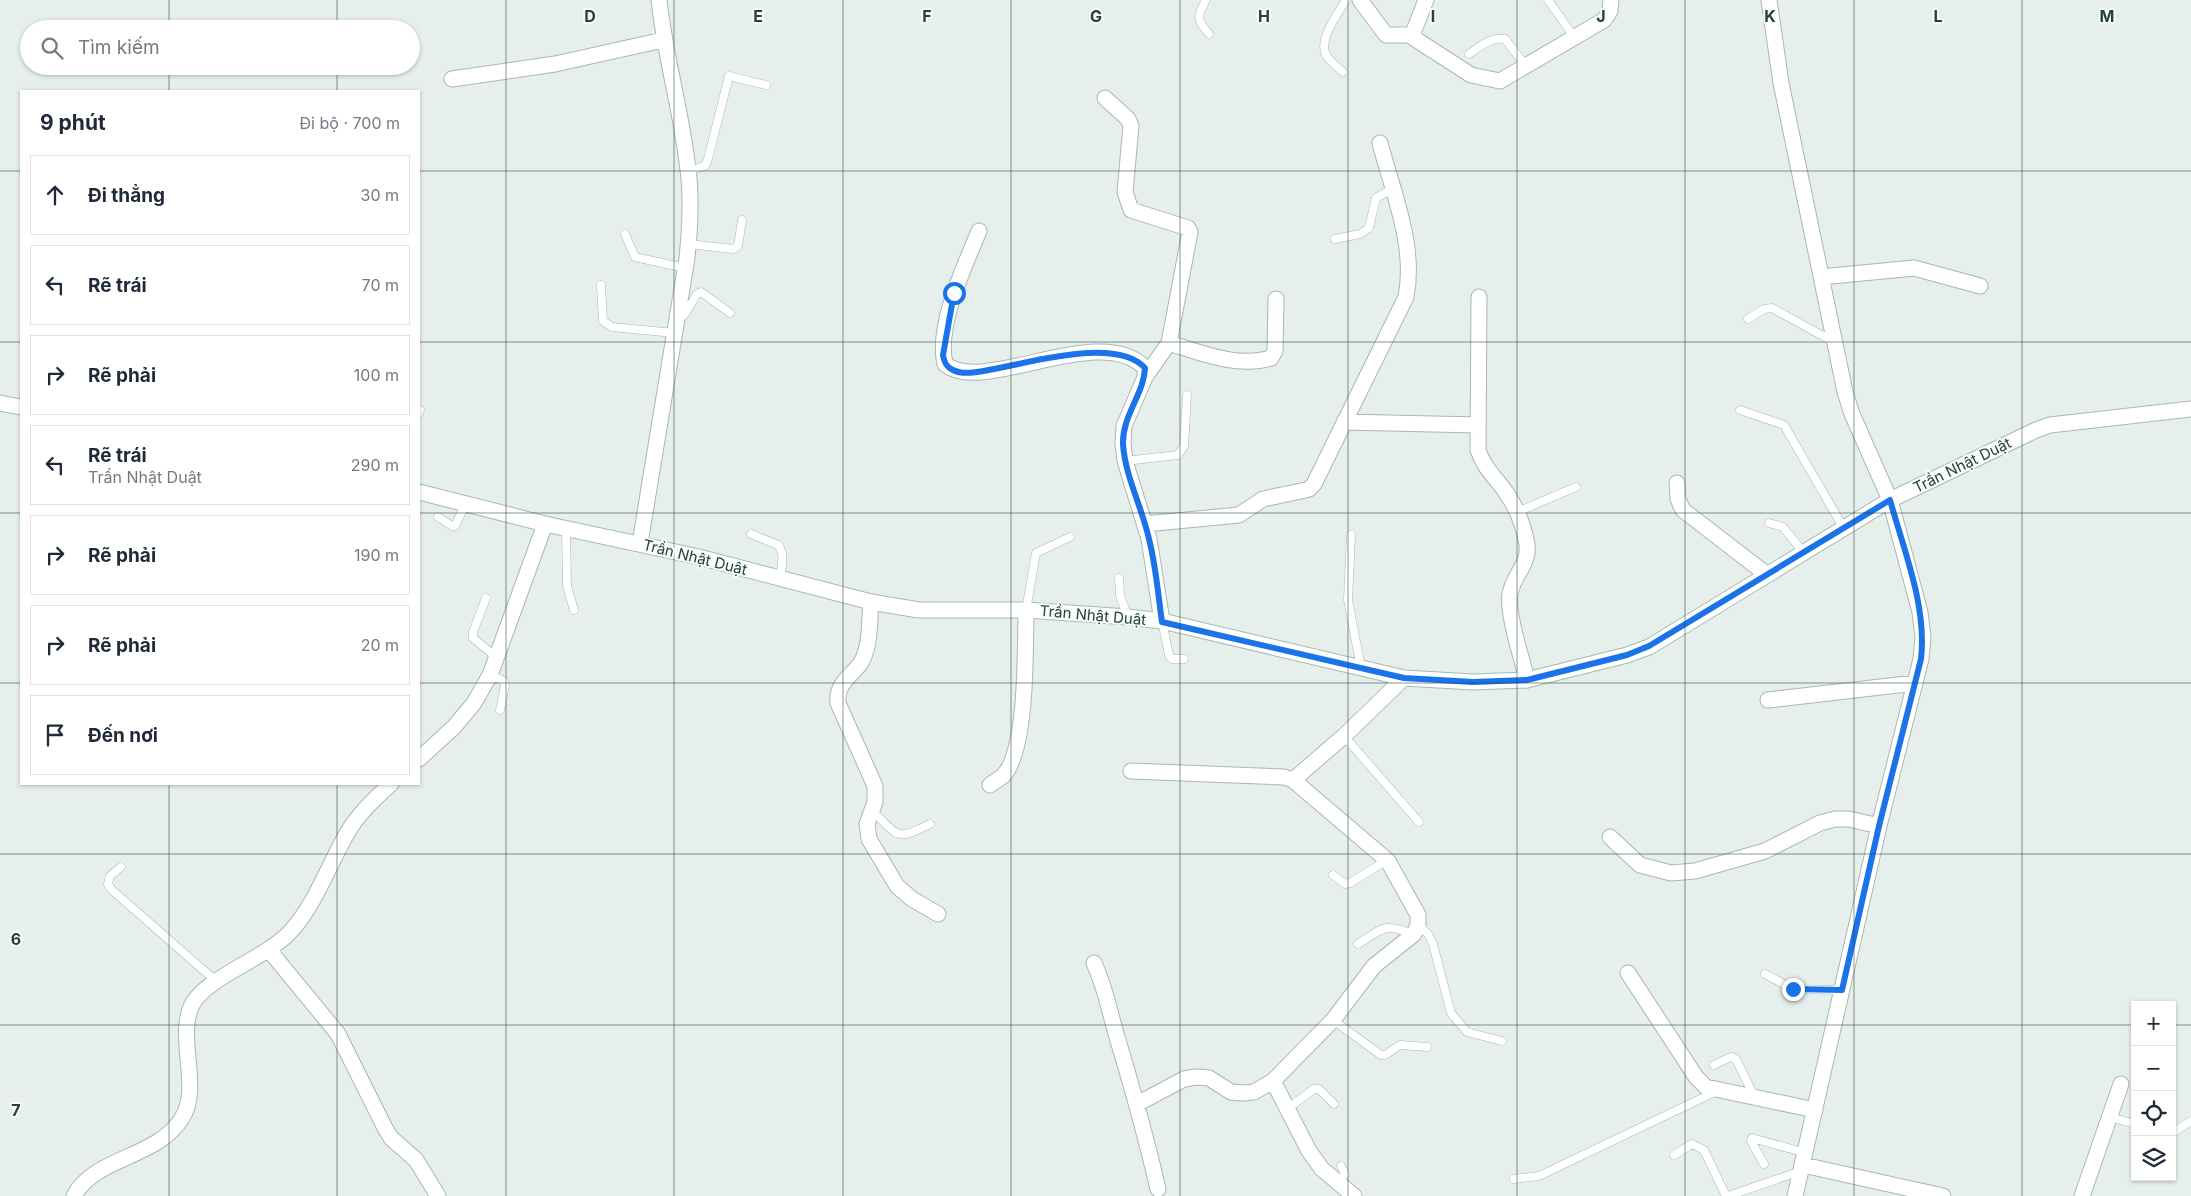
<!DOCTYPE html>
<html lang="vi">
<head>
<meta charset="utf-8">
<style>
  :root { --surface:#fff; --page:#f2f2f3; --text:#1f2937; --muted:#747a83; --line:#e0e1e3 }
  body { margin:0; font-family:Inter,sans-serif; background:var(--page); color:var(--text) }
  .controls { position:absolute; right:15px; bottom:15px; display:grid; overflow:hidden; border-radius:0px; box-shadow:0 1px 4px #0004 }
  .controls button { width:45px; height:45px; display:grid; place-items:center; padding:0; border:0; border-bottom:1px solid var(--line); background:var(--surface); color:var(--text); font:25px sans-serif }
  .stop { position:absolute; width:15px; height:15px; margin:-11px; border:4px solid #1a73e8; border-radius:50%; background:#fff }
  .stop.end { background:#1a73e8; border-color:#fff; box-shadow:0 1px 5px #0008 }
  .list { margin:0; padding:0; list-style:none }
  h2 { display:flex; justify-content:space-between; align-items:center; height:65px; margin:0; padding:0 20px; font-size:21px }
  h2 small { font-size:16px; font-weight:400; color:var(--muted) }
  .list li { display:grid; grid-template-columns:32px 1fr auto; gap:15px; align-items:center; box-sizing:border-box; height:80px; margin:0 10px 10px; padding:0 10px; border:1px solid var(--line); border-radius:0px }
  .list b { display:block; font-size:19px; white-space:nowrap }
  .list p { margin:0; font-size:16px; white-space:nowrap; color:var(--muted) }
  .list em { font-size:16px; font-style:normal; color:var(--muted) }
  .icon { flex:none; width:28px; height:28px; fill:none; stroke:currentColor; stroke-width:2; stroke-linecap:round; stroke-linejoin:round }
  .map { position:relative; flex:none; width:2191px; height:1196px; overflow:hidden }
  .search { position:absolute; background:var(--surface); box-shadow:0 1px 4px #0004; left:20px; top:20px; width:400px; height:55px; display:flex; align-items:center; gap:12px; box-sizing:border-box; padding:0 18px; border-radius:28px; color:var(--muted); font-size:19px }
  .panel { position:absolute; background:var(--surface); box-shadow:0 1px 4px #0004; left:20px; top:90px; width:400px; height:695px; border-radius:0px }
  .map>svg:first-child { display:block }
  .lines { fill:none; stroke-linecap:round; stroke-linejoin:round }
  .lane-casing { stroke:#a8b8b2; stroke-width:9 }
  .street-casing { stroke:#a8b8b2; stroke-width:17 }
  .secondary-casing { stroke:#a4bbb3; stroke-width:17 }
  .lane { stroke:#fff; stroke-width:8 }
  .street { stroke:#fff; stroke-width:15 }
  .secondary { stroke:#fff; stroke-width:15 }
  .route { stroke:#1a73e8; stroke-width:6 }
  .grid { fill:none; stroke:#24423a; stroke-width:1; stroke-opacity:0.55 }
  .labels { text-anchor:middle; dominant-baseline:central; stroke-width:4; stroke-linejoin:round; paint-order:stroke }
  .street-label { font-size:15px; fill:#24423a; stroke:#f7fbf9 }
  .grid-label { font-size:16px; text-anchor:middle; font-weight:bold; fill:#24423a; stroke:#f7fbf9; stroke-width:4; stroke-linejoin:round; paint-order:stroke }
</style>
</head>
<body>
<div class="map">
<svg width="2191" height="1196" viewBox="0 0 2191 1196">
  <rect width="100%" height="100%" fill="#e6efeb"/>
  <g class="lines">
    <g class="lane-casing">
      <path id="lane" d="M1206,0C1196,17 1197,20 1209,34
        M1548,0L1575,38
        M1469,54C1480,47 1491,36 1505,39L1526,66
        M1343,72C1338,67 1329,61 1326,55C1318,39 1338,14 1346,0
        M688,171L705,166L708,159L729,76L766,85
        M625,234L635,257L685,268
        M1335,239L1360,234L1369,228L1376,198L1392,189
        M688,244L733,249L738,246L742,220
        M601,285L603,321L612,327L674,333
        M1748,319L1764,309L1772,308L1834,342
        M678,320L685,314L697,294L701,292L730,313
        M1740,410L1784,425L1843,527
        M419,413L420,410
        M1125,461L1178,455L1184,446L1187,395
        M1517,512L1576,487
        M438,517L452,526H455L466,503
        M1769,523L1783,527L1803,552
        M566,528L567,586L574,610
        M751,534L778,545C786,555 781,567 780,578
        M1351,535L1348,600L1361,668
        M1119,578L1120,596L1128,617
        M486,598L473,632V638L496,657
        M1026,610L1036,553L1070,537
        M1162,621L1169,655L1172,659H1184
        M490,675L504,681L505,686L500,710
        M1344,736L1419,822
        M872,811C900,836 894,842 930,824
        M121,867L110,876L108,884L112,890L217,982
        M1333,875L1345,884L1350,883L1387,860
        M1418,925L1428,934L1433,944L1451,1013L1467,1032L1502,1041
        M1358,944C1385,927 1383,923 1414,934
        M1765,974L1793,989L1842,990
        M1333,1020L1381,1055H1385L1400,1045L1427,1047
        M1714,1065L1731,1057L1736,1059L1755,1098
        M1287,1109L1314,1089H1319L1334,1104
        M2110,1117L2135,1124
        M2172,1133L2191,1121
        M1674,1155L1692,1144L1704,1150L1726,1196
        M1764,1164L1751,1141L1752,1138L1806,1153
        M1514,1179L1539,1176L1717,1091
        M1338,1183L1345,1174L1341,1166
        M1728,1196L1801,1171"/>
    </g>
    <g class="street-casing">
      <path id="street" d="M1360,0L1386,35H1409L1413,33L1426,0
        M1769,0L1781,83L1845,392L1852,414L1890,500L1920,612L1923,637L1921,659L1879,826L1795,1196
        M1409,35L1471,75L1500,81L1604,20L1610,11L1611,0
        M452,79L555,64L663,40
        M1105,98L1128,119L1131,126L1125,192L1131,210L1188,228L1190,232L1169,343L1145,377L1124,426L1123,443L1125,461L1149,539L1162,621
        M979,231C965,265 936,326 945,364C982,396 1101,321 1145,368V377
        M1821,277L1914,268L1980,286
        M1479,297L1478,450C1485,471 1498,479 1509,497C1518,511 1524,528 1527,544C1530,564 1513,575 1510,594C1507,615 1522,658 1527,680
        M1169,343C1201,353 1238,368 1271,358L1275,351L1276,299
        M1344,422L1478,425
        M1677,483L1678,499L1683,510L1766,574
        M1145,524L1239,515L1263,499L1301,491L1309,489L1314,484L1406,297C1416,246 1393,193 1380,143
        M640,543L687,258C690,229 692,199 688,170C682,113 665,57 659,0
        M871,602C869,621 871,648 860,664C850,677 836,684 838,703L875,786V802L867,824L869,839L897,886L912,899L938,914
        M1768,700L1915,683
        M419,759L454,727L474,703L490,675L545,524
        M1131,771L1284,777L1293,780L1388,861L1418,915V925L1414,934L1374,966L1333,1020L1273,1081L1254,1092L1243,1093L1231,1092L1209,1078L1196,1077L1184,1079L1137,1104
        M1293,780L1344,736L1404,678
        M990,785C994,782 999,779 1003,776C1028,750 1025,646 1026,610
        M1610,837L1640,865L1671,873L1695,871L1765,851L1820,823L1835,819H1849L1879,826
        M269,950L338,1034L385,1128L391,1138L416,1160L438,1196
        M1094,963C1106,989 1109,1010 1117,1037C1132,1087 1146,1137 1158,1189
        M1628,973L1696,1077L1706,1087L1815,1110
        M1273,1081L1309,1151L1322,1169L1354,1196
        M1803,1165L1943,1196
        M74,1196C94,1157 158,1158 182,1118C202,1087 175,1035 193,1003C208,977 266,958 290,932C315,905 328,867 346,835C358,814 374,799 391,784
        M2082,1196L2121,1084"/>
    </g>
    <g class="secondary-casing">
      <path id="secondary" d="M0,403L21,407
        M419,492L545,524L699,557L871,602L919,610H1026L1128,617L1162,621L1404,678L1473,682L1527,680L1627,655L1649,647L1890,500L2036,430L2050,425L2191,409"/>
    </g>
    <use href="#lane" class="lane"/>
    <use href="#street" class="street"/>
    <use href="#secondary" class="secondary"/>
  </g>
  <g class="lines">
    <path class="route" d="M954,293L943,355C944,362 946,367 953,370C965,376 982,371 994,369C1033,362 1116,337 1145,368C1144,394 1122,416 1123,444C1125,476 1142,507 1149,539C1156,566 1158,594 1162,622L1404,678L1473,682L1527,680L1627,655L1649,646L1890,500C1904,551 1927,606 1921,659L1879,826L1842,990L1793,989"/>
  </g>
  <path class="grid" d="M169,0V29M337,0V29M506,0V1196M674,0V1196M843,0V1196M1011,0V1196M1180,0V1196M1348,0V1196M1517,0V1196M1685,0V1196M1854,0V1196M2022,0V1196M169,66V91M337,66V91M0,171H21M419,171H2191M0,342H21M419,342H2191M0,513H21M419,513H2191M0,683H21M419,683H2191M169,784V1196M337,784V1196M0,854H2191M0,1025H2135M2172,1025H2191"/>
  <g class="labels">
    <g class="street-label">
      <text transform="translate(1962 465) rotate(-26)">Trần Nhật Duật</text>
      <text transform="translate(695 557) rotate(14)">Trần Nhật Duật</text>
      <text transform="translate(1093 615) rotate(5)">Trần Nhật Duật</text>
    </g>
  </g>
  <g class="grid-label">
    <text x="590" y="22">D</text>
    <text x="758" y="22">E</text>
    <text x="927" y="22">F</text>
    <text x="1096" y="22">G</text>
    <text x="1264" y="22">H</text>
    <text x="1433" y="22">I</text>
    <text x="1601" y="22">J</text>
    <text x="1770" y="22">K</text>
    <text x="1938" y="22">L</text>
    <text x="2107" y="22">M</text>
    <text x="16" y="945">6</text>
    <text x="16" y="1116">7</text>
  </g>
</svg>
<div class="controls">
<button>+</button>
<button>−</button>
<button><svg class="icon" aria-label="locate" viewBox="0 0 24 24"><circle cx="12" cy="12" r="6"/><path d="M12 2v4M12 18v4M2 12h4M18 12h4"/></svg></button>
<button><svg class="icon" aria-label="layers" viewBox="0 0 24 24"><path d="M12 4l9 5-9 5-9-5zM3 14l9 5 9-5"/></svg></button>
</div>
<div class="stop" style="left:954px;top:293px"></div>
<div class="stop end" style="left:1793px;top:989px"></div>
<div class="search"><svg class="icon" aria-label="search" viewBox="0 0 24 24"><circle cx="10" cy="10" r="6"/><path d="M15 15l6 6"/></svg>Tìm kiếm</div>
<section class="panel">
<h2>9 phút<small>Đi bộ · 700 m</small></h2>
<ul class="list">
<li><svg class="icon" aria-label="ahead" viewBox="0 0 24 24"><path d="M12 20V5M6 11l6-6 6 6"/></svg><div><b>Đi thẳng</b></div><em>30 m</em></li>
<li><svg class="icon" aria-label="left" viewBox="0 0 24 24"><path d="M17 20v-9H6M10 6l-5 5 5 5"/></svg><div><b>Rẽ trái</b></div><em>70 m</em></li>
<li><svg class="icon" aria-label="right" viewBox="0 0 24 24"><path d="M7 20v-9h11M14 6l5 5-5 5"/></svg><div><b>Rẽ phải</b></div><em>100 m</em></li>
<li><svg class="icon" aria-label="left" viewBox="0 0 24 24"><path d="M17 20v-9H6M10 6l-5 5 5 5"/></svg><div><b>Rẽ trái</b><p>Trần Nhật Duật</p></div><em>290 m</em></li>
<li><svg class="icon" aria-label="right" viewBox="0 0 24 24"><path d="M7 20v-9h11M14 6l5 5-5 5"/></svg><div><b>Rẽ phải</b></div><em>190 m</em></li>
<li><svg class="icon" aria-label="right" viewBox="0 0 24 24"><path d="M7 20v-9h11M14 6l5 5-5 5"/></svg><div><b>Rẽ phải</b></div><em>20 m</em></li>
<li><svg class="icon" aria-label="arrive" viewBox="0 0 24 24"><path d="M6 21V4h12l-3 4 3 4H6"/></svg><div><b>Đến nơi</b></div></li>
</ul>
</section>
</div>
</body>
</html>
